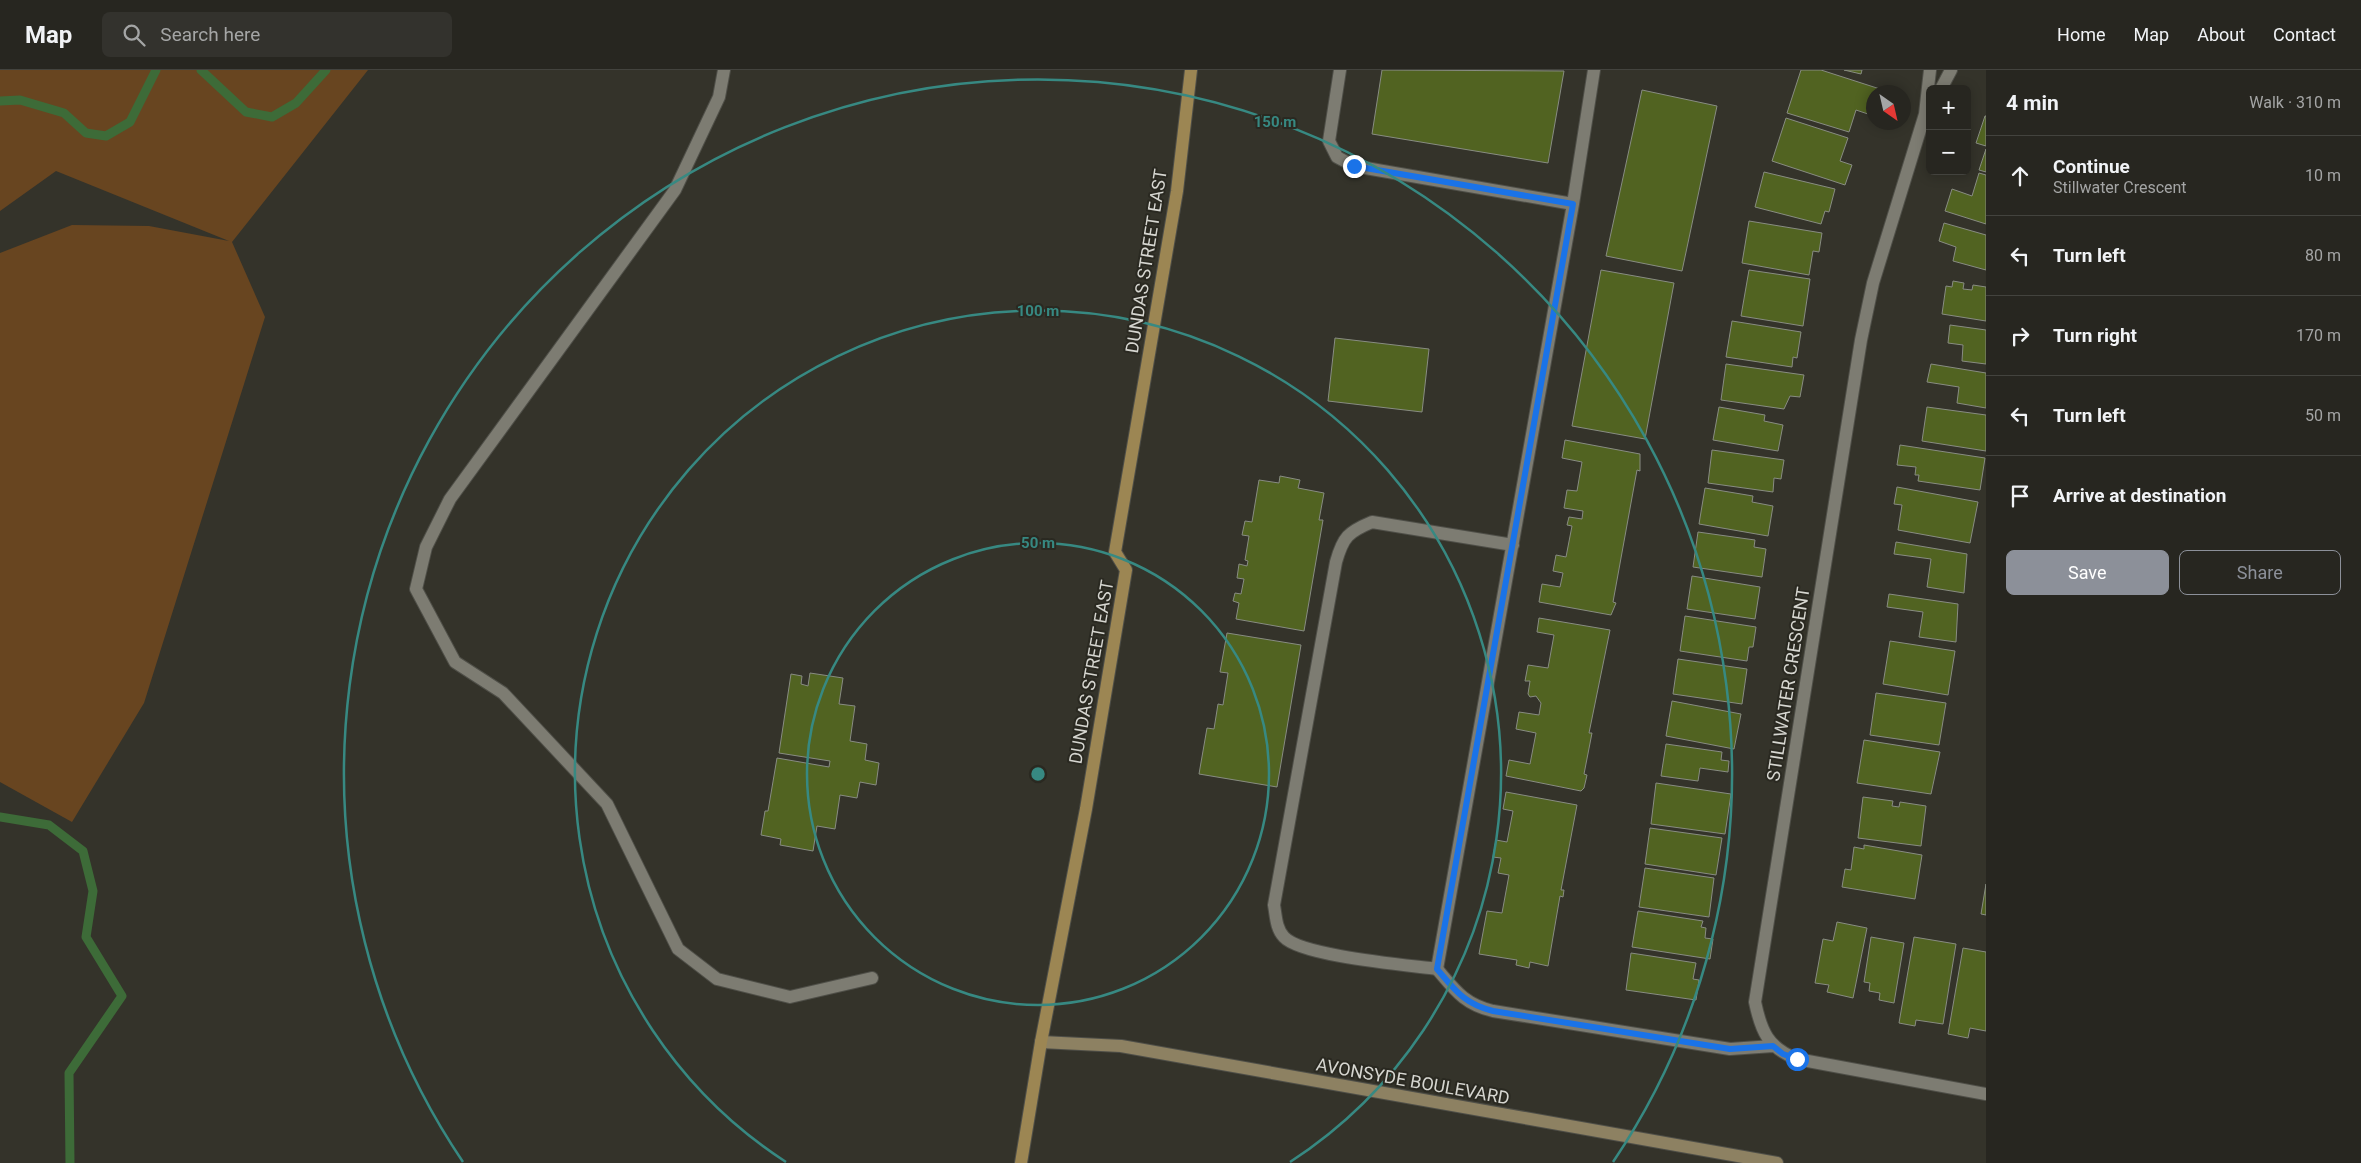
<!DOCTYPE html>
<html lang="en">
<head>
<meta charset="utf-8">
<style>
  :root { --surface:#272620; --page:#33322d; --text:#f1f3f6; --muted:#a4a5a5; --line:#43433e; --accent:#8c9099 }
  body { margin:0; font-family:Roboto,sans-serif; background:var(--page); color:var(--text) }
  .controls { position:absolute; right:15px; top:15px; display:grid; overflow:hidden; border-radius:8px; box-shadow:0 2px 12px #0003 }
  .controls button { width:45px; height:45px; display:grid; place-items:center; padding:0; border:0; border-bottom:1px solid var(--line); background:var(--surface); color:var(--text); font:25px sans-serif }
  .compass { position:absolute; left:1866px; top:15px; width:45px; height:45px; border-radius:50%; background:var(--surface); box-shadow:0 2px 12px #0003; rotate:146deg }
  .stop { position:absolute; width:15px; height:15px; margin:-11px; border:4px solid #1a73e8; border-radius:50%; background:#fff }
  .stop.end { background:#1a73e8; border-color:#fff; box-shadow:0 1px 5px #0008 }
  .list { margin:0; padding:0; list-style:none }
  h2 { display:flex; justify-content:space-between; align-items:center; height:65px; margin:0; padding:0 20px; font-size:21px }
  h2 small { font-size:16px; font-weight:400; color:var(--muted) }
  .list li { display:grid; grid-template-columns:32px 1fr auto; gap:15px; align-items:center; box-sizing:border-box; height:80px; padding:0 20px; border-top:1px solid var(--line) }
  .list b { display:block; font-size:19px; white-space:nowrap }
  .list p { margin:0; font-size:16px; white-space:nowrap; color:var(--muted) }
  .list em { font-size:16px; font-style:normal; color:var(--muted) }
  .actions { display:flex; gap:10px; padding:15px 20px }
  .actions a { flex:1; padding:11px 0; border:1px solid var(--accent); border-radius:8px; text-align:center; font-size:18px; color:var(--accent) }
  .actions .main { background:var(--accent); color:#fff }
  .icon { flex:none; width:28px; height:28px; fill:none; stroke:currentColor; stroke-width:2; stroke-linecap:round; stroke-linejoin:round }
  .map { position:relative; flex:none; width:1986px; height:1093px; overflow:hidden }
  header { display:flex; align-items:center; gap:30px; box-sizing:border-box; height:70px; padding:0 25px; background:var(--surface); border-bottom:1px solid var(--line) }
  header strong { font-size:24px }
  nav { display:flex; gap:28px; margin-inline-start:auto; font-size:18px }
  .search { width:350px; height:45px; background:var(--page); display:flex; align-items:center; gap:12px; box-sizing:border-box; padding:0 18px; border-radius:8px; color:var(--muted); font-size:19px }
  main { display:flex }
  aside { flex:1; background:var(--surface) }
  .map>svg:first-child { display:block }
  .green { fill:#684520 }
  .lines { fill:none; stroke-linecap:round; stroke-linejoin:round }
  .stream { stroke:#3d6b38; stroke-width:9 }
  .building { fill:#516321; stroke:#888c82 }
  .service-casing { stroke:#4f4f48; stroke-width:14 }
  .minor-casing { stroke:#4f4f48; stroke-width:14 }
  .secondary-casing { stroke:#4f4f48; stroke-width:14 }
  .primary-casing { stroke:#4f4f48; stroke-width:14 }
  .service { stroke:#7d7c72; stroke-width:12 }
  .minor { stroke:#7d7c72; stroke-width:12 }
  .secondary { stroke:#8d8162; stroke-width:12 }
  .primary { stroke:#9c8653; stroke-width:12 }
  .route { stroke:#1a73e8; stroke-width:6 }
  .ring { fill:none; stroke:#378982; stroke-width:2.5 }
  .labels { text-anchor:middle; dominant-baseline:central; stroke-width:4; stroke-linejoin:round; paint-order:stroke }
  .street-label { font-size:18px; fill:#d6d6d0; stroke:#2a2921 }
  .centre { fill:#378982; stroke:#2a2921; stroke-width:2.5 }
  .ring-label { font-size:15px; text-anchor:middle; font-weight:bold; fill:#378982; stroke:#2a2921; stroke-width:4; stroke-linejoin:round; paint-order:stroke }
</style>
</head>
<body>
<header>
<strong>Map</strong>
<div class="search"><svg class="icon" aria-label="search" viewBox="0 0 24 24"><circle cx="10" cy="10" r="6"/><path d="M15 15l6 6"/></svg>Search here</div>
<nav><a>Home</a><a>Map</a><a>About</a><a>Contact</a></nav>
</header>
<main>
<div class="map">
<svg width="1986" height="1093" viewBox="0 0 1986 1093">
  <rect width="100%" height="100%" fill="#34332a"/>
  <path class="green" d="M0,0H368L232,172L265,247L144,633L72,752L0,712V183L72,155L149,156L229,171L56,101L0,141Z"/>
  <g class="lines">
    <path class="stream" d="M201,0L246,42L272,47L296,33L326,0
      M0,31L20,30L64,43L86,63L106,66L130,52L156,0
      M0,747L49,755L83,781L93,821L86,867L122,926L69,1003L70,1093"/>
  </g>
  <path class="building" d="M1382,0L1564,1L1548,93L1372,64Z
    M1801,0H1821L1880,19L1878,22H1874L1871,45L1856,40L1849,62L1787,43Z
    M1844,0H1862L1861,4Z
    M1642,20L1717,36L1682,201L1606,186Z
    M1985,46H1986V76L1976,73Z
    M1786,48L1848,68L1840,91L1852,95L1845,115L1772,91Z
    M1986,79V102L1979,100Z
    M1764,102L1835,119L1829,142L1825,141L1821,154L1755,137Z
    M1979,103L1986,105V154L1945,141L1952,119L1972,126Z
    M1749,151L1822,163L1819,182L1813,181L1809,205L1742,193Z
    M1944,153L1986,165V200L1953,191L1956,177L1939,171Z
    M1601,200L1674,213L1645,369L1572,356Z
    M1749,200L1810,209L1803,256L1741,246Z
    M1953,211L1964,213L1963,219L1972,220L1973,215L1986,217V251L1942,244L1946,216L1952,217Z
    M1732,251L1801,262L1797,288L1793,287L1792,297L1726,287Z
    M1950,255L1986,260V294L1962,291L1963,275L1948,273Z
    M1335,268L1429,279L1422,342L1328,331Z
    M1726,294L1804,305L1800,327L1790,326L1784,339L1721,330Z
    M1931,294L1986,303V338L1957,333L1959,317L1927,312Z
    M1719,337L1765,345L1764,351L1783,355L1778,381L1713,370Z
    M1927,337L1986,345V381L1922,371Z
    M1565,370L1640,384V401L1637,400L1613,532L1616,533L1611,545L1539,532L1542,514L1560,517L1563,503L1553,501L1556,485L1566,487L1572,456L1567,455L1569,447L1582,449L1583,441L1564,438L1567,420L1577,421L1582,392L1562,388Z
    M1900,375L1985,388L1980,420L1918,411L1919,405H1915L1916,397L1897,395Z
    M1712,380L1784,390L1781,409L1774,408L1773,422L1708,413Z
    M1280,406L1300,410L1298,418L1324,423L1319,450H1323L1304,561L1236,549L1239,533L1233,531L1235,523L1241,524L1244,509L1237,508L1239,494L1247,496L1248,491L1245,490L1249,466L1242,465L1245,451L1252,452L1259,410L1279,413Z
    M1897,417L1978,432L1970,473L1898,460L1902,435L1894,434Z
    M1705,418L1753,426L1752,432L1773,436L1768,466L1699,454Z
    M1698,462L1755,470L1754,477L1766,479L1762,507L1693,497Z
    M1896,472L1967,484L1964,523L1927,517L1931,489L1894,484Z
    M1692,506L1760,517L1755,549L1687,539Z
    M1889,524L1958,534L1956,572L1919,567L1923,542L1887,537Z
    M1685,546L1756,557L1753,577H1749L1747,591L1680,581Z
    M1539,548L1610,560L1589,663H1592L1584,704L1587,705L1584,718L1581,721L1506,706L1509,690L1530,694L1536,663L1516,659L1519,642L1539,645L1541,633L1536,626L1530,627L1528,624L1530,611H1525L1528,595L1548,598L1554,565L1537,562Z
    M1227,563L1301,575L1277,717L1199,704L1207,658L1214,659L1218,634L1223,635L1228,603L1220,602Z
    M1890,571L1955,581L1948,625L1883,614Z
    M1678,589L1747,599L1742,634L1673,624Z
    M810,603L843,608L839,634L855,636L850,671L867,674L865,690L879,693L876,715L860,712L857,728L840,725L835,759L817,756L813,781L780,775L781,769L761,765L765,741H768L777,688L829,697L830,691L779,683L791,604L802,606L801,614L808,616Z
    M1876,623L1946,633L1939,675L1870,665Z
    M1672,631L1741,644L1734,679L1666,666Z
    M1864,670L1940,682L1931,724L1857,713Z
    M1666,674L1722,682L1721,690L1729,691L1728,702L1700,698L1698,711L1661,706Z
    M1656,713L1731,724L1725,764L1651,754Z
    M1506,722L1577,735L1561,820H1564L1563,827L1560,826L1548,896L1530,892L1529,898L1516,895L1517,890L1479,884L1487,841L1502,843L1509,805L1498,803L1501,788L1493,787L1496,770L1507,772L1513,741L1503,739Z
    M1863,727L1893,731L1892,736L1899,737L1900,732L1926,736L1921,776L1858,768Z
    M1650,758L1722,768L1716,805L1645,794Z
    M1864,775L1922,785L1915,829L1842,817L1845,799L1851,800L1854,777L1864,779Z
    M1645,798L1714,808L1709,847L1639,837Z
    M1986,814V845L1981,844Z
    M1638,841L1703,851L1701,857L1706,858L1705,868L1713,869L1710,889L1632,877Z
    M1837,852L1867,858L1853,928L1827,922L1829,915L1815,913L1823,869L1833,871Z
    M1871,867L1904,873L1894,933L1879,930L1880,923L1869,921L1870,913L1864,912Z
    M1914,867L1956,874L1943,954L1916,950L1915,956L1899,953Z
    M1963,878L1986,882V961L1970,958L1968,968L1948,964Z
    M1631,883L1696,893L1693,909L1699,910L1696,930L1626,920Z"/>
  <g class="lines">
    <g class="service-casing">
      <path id="service" d="M1340,0L1329,71L1337,87L1354,96L1573,134L1437,899C1407,895 1301,886 1284,867C1276,859 1276,846 1274,835L1336,492C1343,467 1348,462 1372,452L1513,475
        M1573,134L1594,0"/>
    </g>
    <g class="minor-casing">
      <path id="minor" d="M724,0L719,27L675,120L450,429L426,477L416,519L455,592L503,623L607,734L678,879L717,909L790,927L872,908
        M1930,0L1925,44L1873,213L1861,270L1755,932C1761,961 1768,978 1797,989L1986,1024
        M1941,19L1951,0
        M1437,899C1455,920 1464,934 1493,941L1730,979L1773,976"/>
    </g>
    <g class="secondary-casing">
      <path id="secondary" d="M1041,972L1121,976L1777,1093"/>
    </g>
    <g class="primary-casing">
      <path id="primary" d="M1021,1093L1041,972L1086,739L1126,500L1115,482L1177,121L1191,0"/>
    </g>
    <use href="#service" class="service"/>
    <use href="#minor" class="minor"/>
    <use href="#secondary" class="secondary"/>
    <use href="#primary" class="primary"/>
  </g>
  <g class="lines">
    <path class="route" d="M1354,96L1573,134L1437,899C1455,920 1464,934 1493,941L1730,979L1773,976L1783,984L1797,989"/>
  </g>
  <g class="ring">
    <circle cx="1038" cy="704" r="231"/>
    <path d="M786 1092A463 463 0 1 1 1290 1092"/>
    <path d="M463 1092A694 694 0 1 1 1613 1092"/>
  </g>
  <g class="labels">
    <g class="street-label">
      <text transform="translate(1146 191) rotate(-81)">DUNDAS STREET EAST</text>
      <text transform="translate(1091 602) rotate(-80)">DUNDAS STREET EAST</text>
      <text transform="translate(1788 614) rotate(-81)">STILLWATER CRESCENT</text>
      <text transform="translate(1413 1011) rotate(10)">AVONSYDE BOULEVARD</text>
    </g>
  </g>
  <circle cx="1038" cy="704" r="8" class="centre"/>
  <g class="ring-label">
    <text x="1275" y="57">150 m</text>
    <text x="1038" y="246">100 m</text>
    <text x="1038" y="478">50 m</text>
  </g>
</svg>
<div class="controls">
<button>+</button>
<button>−</button>
</div>
<svg class="compass" viewBox="-18 -18 36 36"><path d="M0-13l5 13h-10z" fill="#e53935"/><path d="M0 13l5-13h-10z" fill="#a4a5a5"/></svg>
<div class="stop" style="left:1797px;top:989px"></div>
<div class="stop end" style="left:1354px;top:96px"></div>
</div>
<aside>
<h2>4 min<small>Walk · 310 m</small></h2>
<ul class="list">
<li><svg class="icon" aria-label="ahead" viewBox="0 0 24 24"><path d="M12 20V5M6 11l6-6 6 6"/></svg><div><b>Continue</b><p>Stillwater Crescent</p></div><em>10 m</em></li>
<li><svg class="icon" aria-label="left" viewBox="0 0 24 24"><path d="M17 20v-9H6M10 6l-5 5 5 5"/></svg><div><b>Turn left</b></div><em>80 m</em></li>
<li><svg class="icon" aria-label="right" viewBox="0 0 24 24"><path d="M7 20v-9h11M14 6l5 5-5 5"/></svg><div><b>Turn right</b></div><em>170 m</em></li>
<li><svg class="icon" aria-label="left" viewBox="0 0 24 24"><path d="M17 20v-9H6M10 6l-5 5 5 5"/></svg><div><b>Turn left</b></div><em>50 m</em></li>
<li><svg class="icon" aria-label="arrive" viewBox="0 0 24 24"><path d="M6 21V4h12l-3 4 3 4H6"/></svg><div><b>Arrive at destination</b></div></li>
</ul>
<div class="actions"><a class="main">Save</a><a>Share</a></div>
</aside>
</main>
</body>
</html>
